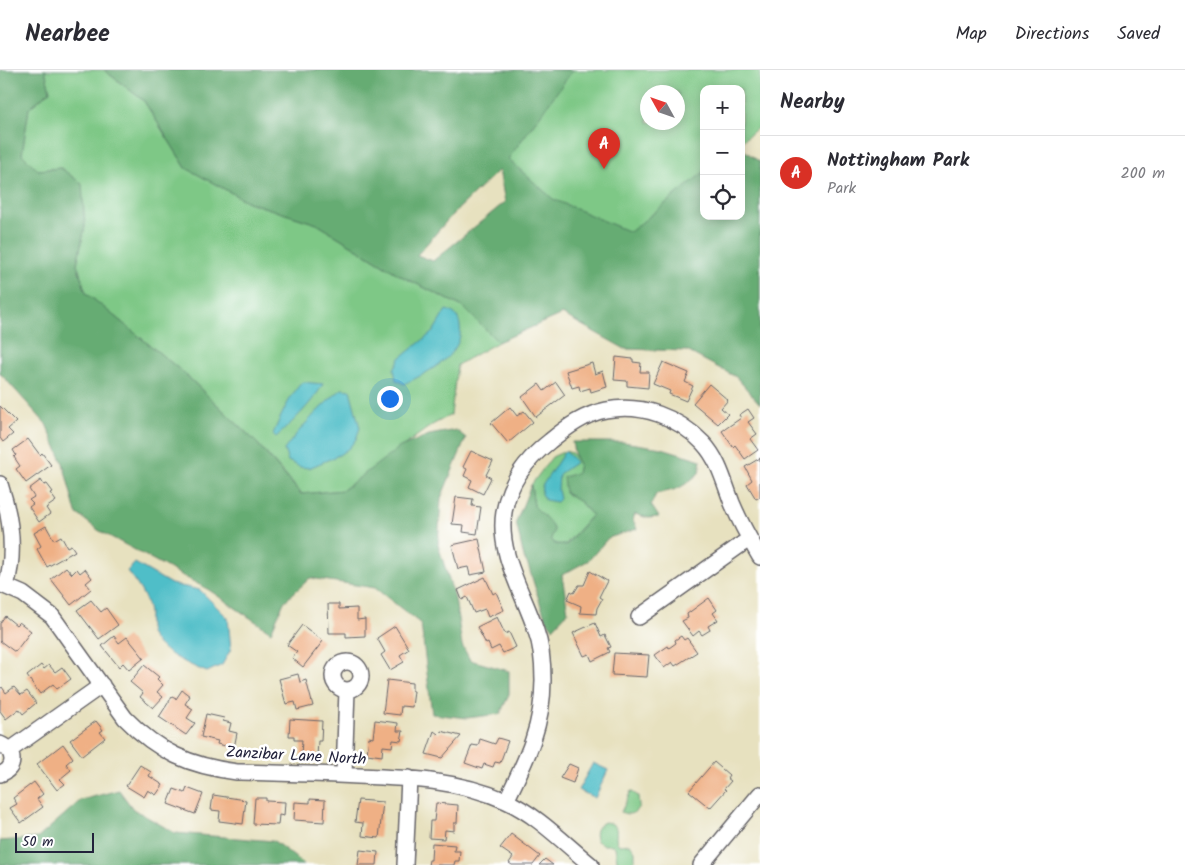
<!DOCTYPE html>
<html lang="en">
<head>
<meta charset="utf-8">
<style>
  :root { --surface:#fff; --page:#f7f7f7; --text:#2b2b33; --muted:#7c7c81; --line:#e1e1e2; --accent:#d93025 }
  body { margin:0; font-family:Kalam,sans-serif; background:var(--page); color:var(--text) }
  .controls { position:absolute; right:15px; top:15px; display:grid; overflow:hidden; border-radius:10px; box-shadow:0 2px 12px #0003 }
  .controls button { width:45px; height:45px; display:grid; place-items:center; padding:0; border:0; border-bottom:1px solid var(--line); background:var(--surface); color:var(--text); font:25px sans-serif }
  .compass { position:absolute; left:640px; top:15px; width:45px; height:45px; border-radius:50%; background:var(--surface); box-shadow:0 2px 12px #0003; rotate:310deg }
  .scale { position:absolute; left:15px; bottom:12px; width:79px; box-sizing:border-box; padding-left:5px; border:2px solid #22223b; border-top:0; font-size:14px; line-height:18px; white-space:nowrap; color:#22223b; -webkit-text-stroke:4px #fff; paint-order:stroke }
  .you { position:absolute; left:389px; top:328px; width:18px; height:18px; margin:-12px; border:4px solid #fff; border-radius:50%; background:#1a73e8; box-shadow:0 0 0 8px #1a73e833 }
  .badge { display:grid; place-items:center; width:32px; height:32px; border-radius:50%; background:var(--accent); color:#fff; font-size:16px; font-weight:700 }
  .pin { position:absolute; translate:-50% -41px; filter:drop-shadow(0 1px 2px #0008) }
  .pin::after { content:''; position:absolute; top:26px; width:18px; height:15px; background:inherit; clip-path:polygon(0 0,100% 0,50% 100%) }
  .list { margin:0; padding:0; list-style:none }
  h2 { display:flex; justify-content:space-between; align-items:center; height:65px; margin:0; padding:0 20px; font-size:21px }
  h2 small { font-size:16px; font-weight:400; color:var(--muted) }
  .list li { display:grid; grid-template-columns:32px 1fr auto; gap:15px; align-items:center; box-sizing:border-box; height:75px; padding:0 20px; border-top:1px solid var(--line) }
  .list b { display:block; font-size:19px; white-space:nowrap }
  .list p { margin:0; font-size:16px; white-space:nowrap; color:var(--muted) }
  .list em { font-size:16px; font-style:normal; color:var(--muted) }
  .icon { flex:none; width:28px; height:28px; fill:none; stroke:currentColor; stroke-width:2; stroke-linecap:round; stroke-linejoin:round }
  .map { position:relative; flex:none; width:760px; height:795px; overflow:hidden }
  header { display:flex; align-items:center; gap:30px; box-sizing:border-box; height:70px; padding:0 25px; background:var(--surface); border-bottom:1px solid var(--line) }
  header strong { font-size:24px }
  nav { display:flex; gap:28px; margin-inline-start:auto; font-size:18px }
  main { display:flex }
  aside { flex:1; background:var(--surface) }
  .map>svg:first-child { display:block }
  .green { fill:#7ec886; stroke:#507560; fill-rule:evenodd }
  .forest { fill:#66ac73; stroke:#446757; fill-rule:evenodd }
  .water { fill:#50bec8; stroke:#397082 }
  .building { fill:#efb085 }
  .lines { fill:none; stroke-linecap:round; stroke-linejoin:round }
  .minor-casing { stroke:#676569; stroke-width:18 }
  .minor { stroke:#fff; stroke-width:15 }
  .labels { text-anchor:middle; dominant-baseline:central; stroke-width:5; stroke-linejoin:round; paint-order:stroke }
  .street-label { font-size:16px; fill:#22223b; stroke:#fff }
</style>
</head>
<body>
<header>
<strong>Nearbee</strong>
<nav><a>Map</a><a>Directions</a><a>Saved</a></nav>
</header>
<main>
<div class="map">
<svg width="760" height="795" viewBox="0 0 760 795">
  <rect width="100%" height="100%" fill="#fff"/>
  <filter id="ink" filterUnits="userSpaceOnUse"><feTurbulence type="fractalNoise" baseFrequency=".02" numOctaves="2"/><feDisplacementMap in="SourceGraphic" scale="10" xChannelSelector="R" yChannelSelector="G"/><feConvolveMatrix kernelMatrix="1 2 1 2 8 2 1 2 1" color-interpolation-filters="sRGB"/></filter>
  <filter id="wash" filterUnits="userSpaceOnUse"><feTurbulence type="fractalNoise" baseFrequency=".0096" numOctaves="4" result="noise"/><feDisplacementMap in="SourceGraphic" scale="20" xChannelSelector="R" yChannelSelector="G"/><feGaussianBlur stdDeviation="1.12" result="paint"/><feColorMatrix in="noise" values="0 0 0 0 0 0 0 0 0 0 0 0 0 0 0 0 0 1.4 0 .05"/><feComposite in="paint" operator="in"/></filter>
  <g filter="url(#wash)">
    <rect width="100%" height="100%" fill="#e7e1bf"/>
    <path class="green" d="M45,0H104L144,31L186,98L248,132L317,154L403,207L463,237L498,272L457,295L451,345L432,355L343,420L302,424L256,372L185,304L86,223L77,194L85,156L61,98L38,100L22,84L29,38L50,21Z
      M549,0H760V56L741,72V19H704V118L635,205L482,79ZM648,22H678V52H648Z
      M565,381L572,383L579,394L577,403L565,423L580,432L592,445L565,475L555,474L551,469L548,450L534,436L531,415L552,387Z
      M631,721L638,726L639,736C635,744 629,746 621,742Z
      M605,752C622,755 614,762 617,773L620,775L630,774L635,781V789L629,795H622L617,791L615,777L613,775H604L597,771C593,763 596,755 605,752Z"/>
    <path class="forest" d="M0,0H45L50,21L29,38L22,84L38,100L61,98L82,114L85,156L77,194L86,223L185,304L256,372L301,424L343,420L400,377L429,365L456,360L466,368L441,428L438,475L455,529L462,575L470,590L509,601V625L500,644L467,648L432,644L421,554L375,518L310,508L284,532L271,562L209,520L98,460L76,443L63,393L46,354L0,303Z
      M104,0H573L508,89L553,129L630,162L704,102V146H741V78L760,92V334L736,307L687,281L625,279L562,244L498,272L463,237L403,207L317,154L248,132L186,98L144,31ZM499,100L505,132L433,191L417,185L452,145Z
      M572,372H623L662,378L701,390L699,403C681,419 679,419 656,424L651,435L659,447L648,448L635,444L633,450L637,459L608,468L589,490L562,505L568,542L553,558L547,551L541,536L528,495L524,488L516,452L531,415L534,436L548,450L554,460L551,469L555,474L566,475L592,445L580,432L565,423L563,407L577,403L579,394L575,387Z
      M119,720L133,739L175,763L274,771L305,795H0V771L38,768L81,730Z"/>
    <path class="water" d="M446,240C455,242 459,247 460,256C465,285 425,304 404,314L396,310L394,299L400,288L433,262Z
      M302,312L323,314C314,331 291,354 276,367L273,364C281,346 289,327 302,312Z
      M342,319L350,320L360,358L356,369L349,378L339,385L309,398L300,397L288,391L284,380C300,358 321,336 342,319Z
      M565,381L576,392L559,404L558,420L560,429L557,432L545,430L541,424L542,416Z
      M135,493L171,514L200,520L228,548L231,579L222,595L207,602C191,596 156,580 150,563C148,557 149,549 149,543C147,527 137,514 127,501Z
      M593,693L608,700L595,728L578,720Z"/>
    <g id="blocks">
      <path class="building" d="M616,287L633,289V292L641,293L640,302H649L648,318L627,316V311L614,310Z
        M663,292L689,303L685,312L693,316L686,331L669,324L670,321L653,314Z
        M592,293L595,304L603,301L607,317L591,322L590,318L580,321L579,316L572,318L566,301Z
        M556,312L565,325L536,347L522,327L539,314L544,321Z
        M709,314L728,330L721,338L728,344L718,354L693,333Z
        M0,336L16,352L8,359L13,364L3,372L0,368Z
        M510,337L517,346L524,341L533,352L508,373L491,353Z
        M748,339L754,348L748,352L757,364L750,369L758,380L745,389L735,375L733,377L722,361L741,348L739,345Z
        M28,369L40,385L42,383L51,395L26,413L16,399L20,396L14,387L16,385L13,380Z
        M471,381L493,391L486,405L491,408L483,424L469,417L472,410L464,406L467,399L463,397Z
        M760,388V427L756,429L747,414L752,410L745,397Z
        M41,410L44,415L47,414L53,422L50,423L56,431L46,438L50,444L39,452L29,437L33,434L29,430L34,427L29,419Z
        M456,427L473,429L472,436L481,437L477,464L463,462L464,455L452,454Z
        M46,456L54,470L61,466L67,477L71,475L75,481L47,497L37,479L41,476L34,463Z
        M479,469L486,502L470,505L468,497L458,499L452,475Z
        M66,497L72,504L77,499L80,503L85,499L92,508L86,513L91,519L71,535L51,509Z
        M590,501L607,511L599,527L602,529L597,538L596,544L580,543L581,536L567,530L571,521L574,523L579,515H584Z
        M485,507L493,524L496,522L504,540L488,547L485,539L474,543L467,527L462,530L458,520Z
        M709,528L717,540L713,543L718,550L708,556L710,560L702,565L699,561L693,566L682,551L688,548L687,544Z
        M91,530L101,542L106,538L118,555L99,569L77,540Z
        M328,534H339V539L357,538V550L365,549V566L346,567V563H329Z
        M5,546L16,555L19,552L31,561L15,582L0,571V553Z
        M497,547L505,564L509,562L516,577L503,583L499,576L491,580L488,573L486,574L477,557Z
        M595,553L601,567L605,565L611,577L608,578L610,582L592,591L589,584L584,586L573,563Z
        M302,555L323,571L303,597L292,588L297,582L287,575Z
        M395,556L409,579L400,585L404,592L390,600L381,585L385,582L377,568Z
        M114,566L119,573L127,567L144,588L129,600L123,593L119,597L102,576Z
        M681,566L684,570L687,568L697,582L675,596L672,592L664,598L655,585L668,576L669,578L676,573L675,570Z
        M614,583L649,585L647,607L612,605Z
        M41,595L44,599L49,595L55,602L62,597L71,609L57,619L53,614L40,624L27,606Z
        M144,595L159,607L157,609L163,615L157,622L163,627L153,638L140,627L143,623L130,612Z
        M298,604L300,612L306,610L313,636L297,640L295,632L286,634L279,609Z
        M387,610L412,613V621H414L412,637L401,636L400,645L383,643Z
        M2,617L6,623L14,617L21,625L27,621L36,633L23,644L19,639L6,649L0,641V619Z
        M182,620L190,626L185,634L193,639L187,648L195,653L186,665L159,647L172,627L176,629Z
        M206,644L224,648L223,651L231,653L229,661L237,663L234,678L217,674L218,671L201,667Z
        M290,649L322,651L321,671H318L317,686L301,685L302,670H294V666H289Z
        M375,650L398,653L397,661H403L401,671L393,670L392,677L383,676L382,686L367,684L369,667L373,668Z
        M96,651L103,660L100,662L105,668L82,686L70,670Z
        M434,661L438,664L441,661L461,666L442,688L426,684Z
        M498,668L508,671L500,693L495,692L493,697L484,694L482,699L465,693L472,675L478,676L480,669L495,674Z
        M63,674L73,688L66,694L71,700L60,709L65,714L57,720L37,694Z
        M714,692L729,705L727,708L731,711L724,719L726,720L710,738L689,721Z
        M569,694L578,698L573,713L560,708Z
        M140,695L151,702L149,706L163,715L156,725L148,720L144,727L126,716Z
        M34,712L43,724L37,729L43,737L21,753L10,738L17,734L13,728Z
        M187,718L203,724L195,744L168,734L174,719L185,723Z
        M213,725L246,730L243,754L219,751L220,741L211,740Z
        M255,728H266V731L285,732L284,746L279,745L278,755L253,754Z
        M310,729L325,730L324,752L294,750L295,732L310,733Z
        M358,730L383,732L379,768L362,766L363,753L355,752Z
        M436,733L458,735L457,753H454V761L445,760L444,769L429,768L430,751H434Z
        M511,764L540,786L533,795H512L509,793L513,787L500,778Z
        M432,773L455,775L454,781H460L459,791H455L454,795H428L429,790H431Z
        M360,780L378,782L377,795H358Z
        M545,789L553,795H539Z"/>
    </g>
  </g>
  <g filter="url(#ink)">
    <use href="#blocks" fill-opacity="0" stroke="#676569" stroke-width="1"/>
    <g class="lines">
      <g class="minor-casing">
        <path id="minor" d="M0,414C11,447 16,482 6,516
          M0,514L23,524L52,546L125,648C158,682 190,696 237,702C277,703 318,704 358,706C409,708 459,710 506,731C537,745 564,773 591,795
          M639,547L749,469
          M333 606a14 14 0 1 1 28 0a14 14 0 1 1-28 0Z
          M0,674C15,680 17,699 0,704
          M10,680L102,615
          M344,705L347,620
          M506,731C526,690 543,657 543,610C543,593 542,577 536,561C524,523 497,484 504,442C509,412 527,389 550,371C567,357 585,344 606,340C642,333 678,347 703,373C719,390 724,412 732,433C740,452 750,470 760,487
          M405,795L409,708
          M701,795L760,724"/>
      </g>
      <use href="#minor" class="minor"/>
    </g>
  </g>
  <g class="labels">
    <g class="street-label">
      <text transform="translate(296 686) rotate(3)">Zanzibar Lane North</text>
    </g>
  </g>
</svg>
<div class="controls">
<button>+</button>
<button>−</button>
<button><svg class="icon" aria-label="locate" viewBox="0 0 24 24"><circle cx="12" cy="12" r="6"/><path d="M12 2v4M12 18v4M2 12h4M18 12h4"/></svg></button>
</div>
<svg class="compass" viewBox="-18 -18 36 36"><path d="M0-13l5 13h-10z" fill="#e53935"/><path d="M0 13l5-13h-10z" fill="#7c7c81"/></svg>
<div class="scale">50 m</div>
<div class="you"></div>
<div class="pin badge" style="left:604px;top:99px">A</div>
</div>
<aside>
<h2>Nearby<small></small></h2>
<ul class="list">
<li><span class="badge">A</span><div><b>Nottingham Park</b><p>Park</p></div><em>200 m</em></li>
</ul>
</aside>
</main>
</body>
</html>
